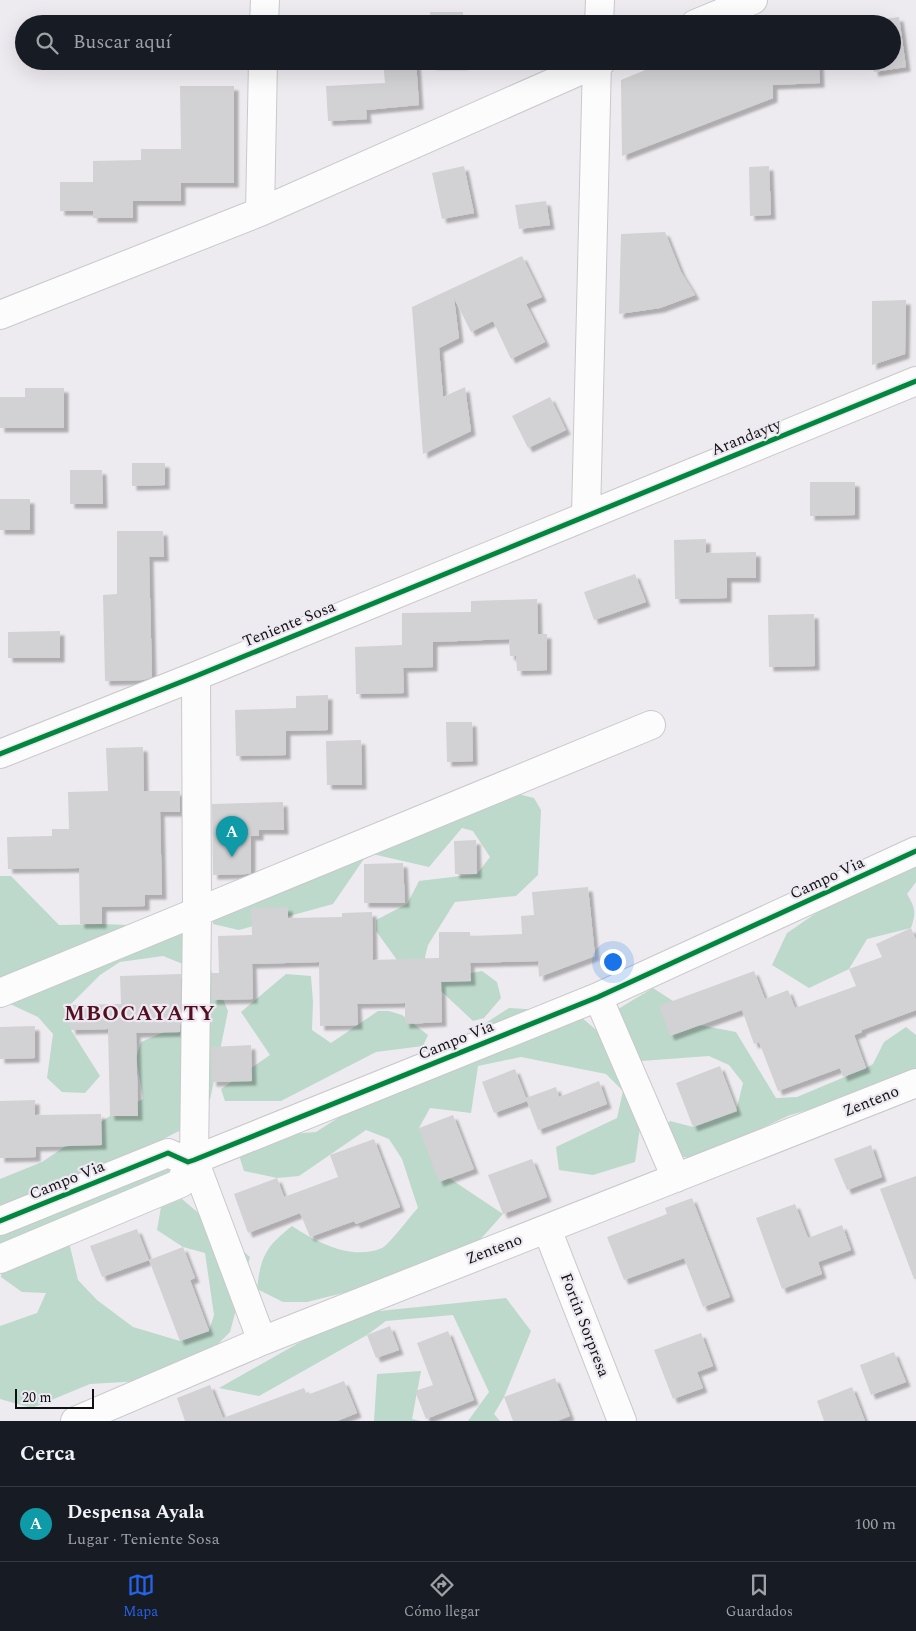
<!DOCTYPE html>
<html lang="es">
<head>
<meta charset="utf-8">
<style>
  :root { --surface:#171b24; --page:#242831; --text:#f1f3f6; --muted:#9ea1a6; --line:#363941; --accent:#2563eb }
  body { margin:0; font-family:Spectral,serif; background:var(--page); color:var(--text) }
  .scale { position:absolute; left:15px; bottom:12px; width:79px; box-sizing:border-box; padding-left:5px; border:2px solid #111012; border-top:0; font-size:14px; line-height:18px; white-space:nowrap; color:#111012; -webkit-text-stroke:4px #ece9f1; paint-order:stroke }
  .you { position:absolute; left:612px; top:961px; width:18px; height:18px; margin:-12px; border:4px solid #fff; border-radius:50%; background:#1a73e8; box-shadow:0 0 0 8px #1a73e833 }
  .badge { display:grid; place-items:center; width:32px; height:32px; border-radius:50%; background:var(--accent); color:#fff; font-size:16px; font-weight:700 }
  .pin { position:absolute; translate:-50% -41px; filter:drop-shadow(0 1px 2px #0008) }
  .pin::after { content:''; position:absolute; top:26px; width:18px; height:15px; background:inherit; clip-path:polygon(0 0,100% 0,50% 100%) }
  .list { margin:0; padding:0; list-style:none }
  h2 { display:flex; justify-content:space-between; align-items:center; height:65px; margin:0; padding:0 20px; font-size:21px }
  h2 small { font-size:16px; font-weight:400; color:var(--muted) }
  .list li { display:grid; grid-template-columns:32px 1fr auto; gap:15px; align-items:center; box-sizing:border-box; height:75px; padding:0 20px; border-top:1px solid var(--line) }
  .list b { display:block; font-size:19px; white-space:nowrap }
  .list p { margin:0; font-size:16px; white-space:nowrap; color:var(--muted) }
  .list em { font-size:16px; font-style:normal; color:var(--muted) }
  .icon { flex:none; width:28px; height:28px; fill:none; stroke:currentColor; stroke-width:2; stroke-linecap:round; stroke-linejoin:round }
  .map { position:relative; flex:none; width:916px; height:1421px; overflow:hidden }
  .search { position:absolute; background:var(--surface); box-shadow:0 5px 20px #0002; left:15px; right:15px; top:15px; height:55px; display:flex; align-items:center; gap:12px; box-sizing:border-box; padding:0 18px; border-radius:28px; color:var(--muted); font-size:19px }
  .sheet { height:140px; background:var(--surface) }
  nav { display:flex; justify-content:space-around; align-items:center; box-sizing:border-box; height:70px; border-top:1px solid var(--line); background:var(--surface); font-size:14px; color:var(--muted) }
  nav a { display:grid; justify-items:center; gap:2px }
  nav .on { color:var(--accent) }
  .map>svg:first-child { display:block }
  .green { fill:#bcd9cb }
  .building { fill:#d2d1d4; filter:url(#shadow) }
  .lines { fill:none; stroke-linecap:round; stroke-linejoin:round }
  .street-casing { stroke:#c9c8cb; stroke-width:30 }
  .street { stroke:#fcfcfd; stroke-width:28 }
  .cycleway-casing { stroke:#ece9f1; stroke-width:8 }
  .cycleway { stroke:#00873e; stroke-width:5 }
  .labels { text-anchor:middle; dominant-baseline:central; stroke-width:4.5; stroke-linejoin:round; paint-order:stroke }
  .street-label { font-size:16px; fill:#111012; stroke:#ece9f1 }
  .district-label { font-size:21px; font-weight:bold; letter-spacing:1px; fill:#540f20; stroke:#ece9f1 }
</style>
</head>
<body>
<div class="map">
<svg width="916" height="1421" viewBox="0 0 916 1421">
  <defs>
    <filter id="shadow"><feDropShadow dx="4.5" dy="4.5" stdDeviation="1" flood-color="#0004"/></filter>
  </defs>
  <rect width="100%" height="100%" fill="#edebef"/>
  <path class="green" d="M486,786L534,798L541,810L538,875L516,896L455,902L428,945L425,957L431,981L482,971L497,982L501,998L484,1018L473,1021L441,991L413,982L376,931V920L407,904L419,881L477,874L490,857L473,831L462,828L429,867L368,853L333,904L239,930L213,924V912Z
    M916,845V882L907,894C916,909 916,913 911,928L867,939L849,969L809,988L772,965L787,933Z
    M0,876H11L59,925L102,924L182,927L199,942L228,1011L210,1100L185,1128L71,1186L0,1207V1179L42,1162L110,1116L143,1099L136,1058L141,1042L185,1023L183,964L163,956L120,962L100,975L70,1005L71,1030L100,1076L85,1093L62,1092L47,1078L53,1034L38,1017L10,1004L0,1007Z
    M286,974L311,976L313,1002L312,1030L331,1043L378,1011H389L402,1015L428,1035L423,1046L376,1052L281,1101H225L221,1089L270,1055L241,1012Z
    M653,988L673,1001L689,1023L736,1032L776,1098L797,1097L866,1068L873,1064L884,1042L906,1027L916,1035V1074L907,1082L790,1115L697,1158L670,1156L653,1139L670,1121L693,1127L736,1111L743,1083L729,1065L709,1056L641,1061L620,1050L645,1094L635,1162L593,1175L559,1170L556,1147L617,1118L623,1091L606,1074L521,1057L478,1066L471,1113L430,1108L419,1128L440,1172L503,1214L478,1242L379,1284L307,1302H283L257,1289C261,1255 266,1247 292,1226C316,1242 352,1261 382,1248C389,1245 411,1215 418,1208L402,1159L389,1139L366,1130L299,1176L277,1178L244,1171L237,1149L255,1137L316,1132L509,1008L575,1012L614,1045L608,1015Z
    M172,1160L179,1169L0,1249V1233Z
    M182,1199L250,1257L230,1332L199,1363L157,1380L90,1384L32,1408L0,1399V1326L37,1313L46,1293L22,1292L1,1277L5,1255L69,1242L78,1280L97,1300L133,1327L180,1341L209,1331L214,1315L205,1253L183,1247L157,1230L161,1207Z
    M506,1298L531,1331L504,1397L494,1414L500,1421H468L489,1392L453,1315L386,1321L367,1335L259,1396L219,1388L350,1314Z
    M421,1371L412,1419L420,1421H374L377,1374Z"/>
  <path class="building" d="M430,12H463V24H431Z
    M775,17V24H757Z
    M899,17L906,67L874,72L872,61H892V24H867V21Z
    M383,61H416L419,105L366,110L367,119L328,121L326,86L385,83Z
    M431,61H464V65H431Z
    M667,61H819L820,83L773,85V98L622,156L621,80Z
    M180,86H234V183H181V201H133V218H93V211H60V182H93V161L141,160V149H181Z
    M464,166L474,213L442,219L432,173Z
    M769,166L771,215L750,216L749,167Z
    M546,201L550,225L519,229L515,205Z
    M665,232L681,272L695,295L660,308L619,314L621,234Z
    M522,256L542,297L526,304L545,342L511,359L493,321L471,332L454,298L459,338L439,348L443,397L465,387L471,431L423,454L412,307Z
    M906,300L905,354L872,365V301Z
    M25,388H64V428H0V397H25Z
    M550,397L566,430L528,448L512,416Z
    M132,463H165V485L132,486Z
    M70,470H102L103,504H70Z
    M810,482H855V515L810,516Z
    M0,499H30V530H0Z
    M117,531H163L164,557H149L152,677L143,680L105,681L103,595L117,594Z
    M706,539V553L756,552V578H727V598L675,599L674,540Z
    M635,574L646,602L594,620L584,592Z
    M537,599L538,634H547V670L517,671L516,656H510L509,639L433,642V667L403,668L404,693L356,694L355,647L402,645V613L471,612V601Z
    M814,614L815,666L769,667L768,615Z
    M60,631V658H8V632Z
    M328,695V730L286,731V755L236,756L235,710L296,708V696Z
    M446,722H472L473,761L447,762Z
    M361,740L362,785H327L326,741Z
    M143,747L144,791H180V812H160L162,895H145V906L102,907V924H80L79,868L8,869L7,837L52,836V829H69L68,792L108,791L106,748Z
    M283,802L284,830H259V836H251V873L247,874L213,875L212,804Z
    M476,840L477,874H455L454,841Z
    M403,863L405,903H364V864Z
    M588,887L595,956L539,977L538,961L470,963L471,981L441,982L442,1022L405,1024V1003L357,1004L358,1025L320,1026L319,962L252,964L253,999L212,1000V973H219L218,936L252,935L251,908L288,907V918L342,917V913L372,912L373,960L439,958V932H470V936L522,934L521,916L534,915L532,892Z
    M911,928L916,940V1010L862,1030V1032L854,1035L866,1068L843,1077L840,1068L778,1091L759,1042L754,1044L742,1010L670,1036L659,1006L754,971L765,999L788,990L795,1008L856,986L849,969L882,957L876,944Z
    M181,974L180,1032L136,1033L138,1116H110L108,1029L71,1030L70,1005L121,1004L120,976Z
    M35,1026V1058L0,1059V1027Z
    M251,1045L252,1081L212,1082L211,1047Z
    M720,1066L737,1111L693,1127L676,1083Z
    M515,1069L526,1098L556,1087L559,1097L599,1081L607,1104L538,1130L527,1101L494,1113L482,1082Z
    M35,1100V1115L101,1114L102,1145L36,1147V1157L0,1158V1101Z
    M453,1115L474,1169L439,1182L419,1128Z
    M374,1139L400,1207L356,1224L354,1221L310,1237L300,1213L248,1233L234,1194L277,1178L284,1197L338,1177L330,1155Z
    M871,1145L882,1177L847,1190L834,1159Z
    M532,1159L547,1197L503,1214L488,1175Z
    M916,1176V1279H914L880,1189Z
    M692,1198L730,1297L703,1307L684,1258L624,1280L607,1237L667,1214L665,1208Z
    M795,1204L808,1238L842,1225L851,1250L818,1262L822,1274L782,1289L756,1218Z
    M137,1229L149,1260L102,1277L90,1246Z
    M183,1247L195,1278L190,1280L209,1331L180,1341L149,1260Z
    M390,1326L399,1350L376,1358L367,1335Z
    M448,1331L474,1400L426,1419L415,1391L433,1385L417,1343Z
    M701,1333L713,1366L697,1372L703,1388L673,1399L654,1350Z
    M894,1352L906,1382L871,1395L860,1365Z
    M555,1378L570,1416L557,1421H513L504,1397Z
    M344,1381L357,1413L337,1421H185L177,1398L210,1385L223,1418L304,1388L307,1395Z
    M852,1387L865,1421H824L817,1401Z"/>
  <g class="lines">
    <g class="street-casing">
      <path id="street" d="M264,24L265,0
        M599,24L600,0
        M695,24L753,0
        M260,212L263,61
        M0,315L260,212L602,61
        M586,515L597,61
        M196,676L197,912L194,1160L262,1341
        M0,754L196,676L916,381
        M0,993L651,725
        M598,997L676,1178
        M0,1221L168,1153L188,1162L194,1160L598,997L916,851
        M547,1229L622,1421
        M0,1259L181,1183L188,1162
        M75,1421L262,1341L916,1083"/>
    </g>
    <use href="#street" class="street"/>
    <g class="cycleway-casing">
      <path id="cycleway" d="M0,754L196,676L916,381
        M0,1221L168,1153L188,1162L194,1160L598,997L916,851"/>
    </g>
    <use href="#cycleway" class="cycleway"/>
  </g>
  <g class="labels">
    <g class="street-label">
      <text transform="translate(746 437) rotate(-22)">Arandayty</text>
      <text transform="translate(289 624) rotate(-22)">Teniente Sosa</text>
      <text transform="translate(827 878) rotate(-25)">Campo Via</text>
      <text transform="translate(456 1040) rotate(-22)">Campo Via</text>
      <text transform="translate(871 1101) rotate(-22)">Zenteno</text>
      <text transform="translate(67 1180) rotate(-22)">Campo Via</text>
      <text transform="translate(494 1249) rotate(-21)">Zenteno</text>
      <text transform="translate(585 1325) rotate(69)">Fortin Sorpresa</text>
    </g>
    <g class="district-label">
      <text x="140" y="1014">MBOCAYATY</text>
    </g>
  </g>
</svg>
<div class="scale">20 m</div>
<div class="you"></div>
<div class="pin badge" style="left:232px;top:857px;background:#0f9aa8">A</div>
<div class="search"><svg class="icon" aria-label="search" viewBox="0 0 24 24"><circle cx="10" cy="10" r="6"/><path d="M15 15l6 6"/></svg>Buscar aquí</div>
</div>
<section class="sheet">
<h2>Cerca<small></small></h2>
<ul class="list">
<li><span class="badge" style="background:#0f9aa8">A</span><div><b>Despensa Ayala</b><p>Lugar · Teniente Sosa</p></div><em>100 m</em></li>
</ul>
</section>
<nav>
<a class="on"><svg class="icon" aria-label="map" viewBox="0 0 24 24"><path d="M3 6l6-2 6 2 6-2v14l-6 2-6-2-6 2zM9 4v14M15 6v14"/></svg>Mapa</a>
<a><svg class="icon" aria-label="directions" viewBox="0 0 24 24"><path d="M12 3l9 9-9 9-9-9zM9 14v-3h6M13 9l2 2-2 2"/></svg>Cómo llegar</a>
<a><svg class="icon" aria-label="saved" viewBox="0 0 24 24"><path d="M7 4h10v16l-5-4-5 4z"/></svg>Guardados</a>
</nav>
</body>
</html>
